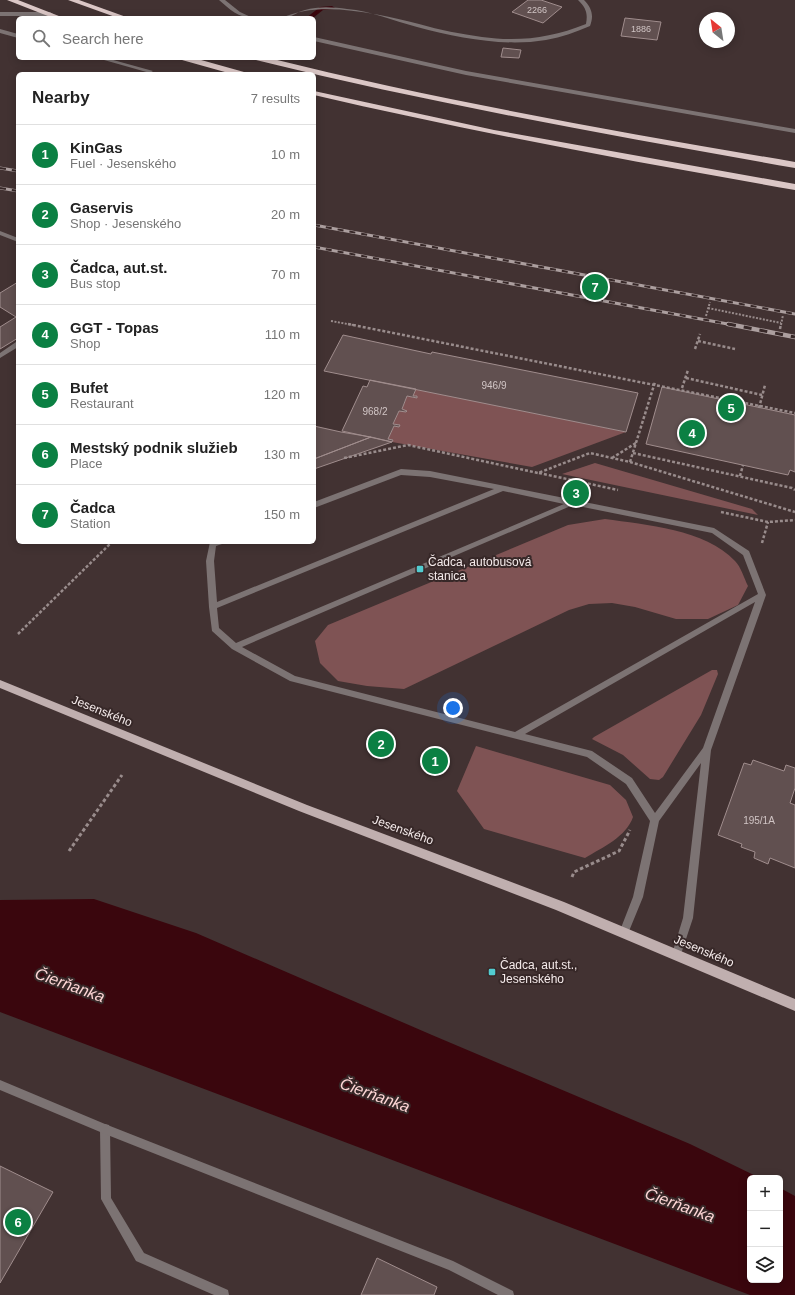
<!DOCTYPE html>
<html lang="en">
<head>
<meta charset="utf-8">
<style>
  :root { --surface:#fff; --page:#f6f6f6; --text:#222; --muted:#767676; --line:#e0e0e0; --accent:#0b8043 }
  body { margin:0; font-family:Helvetica,sans-serif; background:var(--page); color:var(--text) }
  .controls { position:absolute; right:12px; bottom:12px; display:grid; overflow:hidden; border-radius:6px; box-shadow:0 2px 10px #0003 }
  .controls button { width:36px; height:36px; display:grid; place-items:center; padding:0; border:0; border-bottom:1px solid var(--line); background:var(--surface); color:var(--text); font:20px sans-serif }
  .compass { position:absolute; left:699px; top:12px; width:36px; height:36px; border-radius:50%; background:var(--surface); box-shadow:0 2px 10px #0003; rotate:330deg }
  .you { position:absolute; left:453px; top:708px; width:14px; height:14px; margin:-10px; border:3px solid #fff; border-radius:50%; background:#1a73e8; box-shadow:0 0 0 6px #1a73e833 }
  .badge { display:grid; place-items:center; width:26px; height:26px; border-radius:50%; background:var(--accent); color:#fff; font-size:13px; font-weight:700 }
  .pin { position:absolute; translate:-50% -50%; border:2px solid #fff; box-shadow:0 1px 4px #0006 }
  .list { margin:0; padding:0; list-style:none }
  h2 { display:flex; justify-content:space-between; align-items:center; height:52px; margin:0; padding:0 16px; font-size:17px }
  h2 small { font-size:13px; font-weight:400; color:var(--muted) }
  .list li { display:grid; grid-template-columns:26px 1fr auto; gap:12px; align-items:center; box-sizing:border-box; height:60px; padding:0 16px; border-top:1px solid var(--line) }
  .list b { display:block; font-size:15px; white-space:nowrap }
  .list p { margin:0; font-size:13px; white-space:nowrap; color:var(--muted) }
  .list em { font-size:13px; font-style:normal; color:var(--muted) }
  .icon { flex:none; width:22px; height:22px; fill:none; stroke:currentColor; stroke-width:2; stroke-linecap:round; stroke-linejoin:round }
  .map { position:relative; flex:none; width:795px; height:1295px; overflow:hidden }
  .search { position:absolute; background:var(--surface); box-shadow:0 2px 10px #0003; left:16px; top:16px; width:300px; height:44px; display:flex; align-items:center; gap:10px; box-sizing:border-box; padding:0 14px; border-radius:6px; color:var(--muted); font-size:15px }
  .panel { position:absolute; background:var(--surface); box-shadow:0 2px 10px #0003; left:16px; top:72px; width:300px; height:472px; border-radius:6px }
  .map>svg:first-child { display:block }
  .green { fill:#7f5354 }
  .water { fill:#3a060d }
  .lines { fill:none; stroke-linecap:round; stroke-linejoin:round }
  .stream { fill:#3a060d; fill-rule:evenodd }
  .building { fill:#615050; stroke:#a08d8d }
  .path-far2 { stroke:#998c8c; stroke-width:2; stroke-dasharray:2 1.5; stroke-linecap:butt }
  .path-far1 { stroke:#998c8c; stroke-width:2.5; stroke-dasharray:3 2; stroke-linecap:butt }
  .path { stroke:#998c8c; stroke-width:3; stroke-dasharray:3.5 2.5; stroke-linecap:butt }
  .lane { fill:#7c7373; fill-rule:evenodd }
  .street { fill:#7c7373; fill-rule:evenodd }
  .primary { fill:#c0afaf; fill-rule:evenodd }
  .highway { fill:#dbc7c6; fill-rule:evenodd }
  .rail-far1-casing { stroke:#ac9f9f; stroke-width:3 }
  .rail-casing { stroke:#ac9f9f; stroke-width:4.5 }
  .rail-far1 { stroke:#372828; stroke-width:2; stroke-dasharray:6; stroke-linecap:butt }
  .rail { stroke:#372828; stroke-width:3; stroke-dasharray:8; stroke-linecap:butt }
  .poi-dot { fill:#52ccd0; stroke:#372828; stroke-width:1.5 }
  .labels { text-anchor:middle; dominant-baseline:central; stroke-width:4; stroke-linejoin:round; paint-order:stroke }
  .far-number-label { font-size:9px; fill:#d0c4c4 }
  .number-label { font-size:10px; fill:#d0c4c4 }
  .poi-label { font-size:12px; fill:#f5ebeb; stroke:#372828; text-anchor:start }
  .street-label { font-size:12px; fill:#f5ebeb; stroke:#372828 }
  .near-water-label { font-size:16px; font-style:italic; fill:#fdd5d5; stroke:#372828 }
</style>
</head>
<body>
<div class="map">
<svg width="795" height="1295" viewBox="0 0 795 1295">
  <rect width="100%" height="100%" fill="#423232"/>
  <path class="green" d="M416,389L626,432L532,467L392,442L393,440L388,439L394,426L399,425L393,424L399,411H406L402,409L407,396L417,398V396H413Z
    M595,463L752,509L758,515L562,474Z
    M605,519C646,525 705,529 735,561C741,567 744,578 748,586L738,605L708,619H676L635,607L612,603L589,604L569,610L404,689L367,686L338,681L320,663L315,641L328,625L568,525Z
    M712,670H717L718,674L701,715L663,777L659,780L650,779L623,755L592,739L594,737Z
    M476,746L610,785L626,800L633,817C626,837 603,847 585,858L484,829L457,791Z"/>
  <path class="water" d="M94,899L196,933L432,1035L690,1144L760,1178H750V1280H780V1188L795,1196V1295H750L0,1012V900Z"/>
  <g class="lines">
    <path class="stream" d="M332,6L335,8L334,9L323,10L313,18H306L320,7Z"/>
  </g>
  <path class="building" d="M528,0H541L562,7L543,23L512,12Z
    M625,18L661,22L657,40L621,36Z
    M503,48L521,50L519,58L501,57Z
    M18,282V338L0,349V327L16,317L0,307V293Z
    M343,335L431,354L432,352L638,393L626,432L324,371Z
    M370,380L416,389L413,396H417V398L407,396L402,409L407,411L406,412L399,411L393,424L400,425L399,427L394,426L388,439L393,440L392,442L342,431L363,386L367,387Z
    M662,387L795,415V472L790,470L788,475L646,444Z
    M314,426L341,432L371,437L314,459Z
    M371,437L392,442L314,469V459Z
    M753,760L784,771L786,765L795,768V788L790,803L795,805V868L770,858L768,864L754,858L755,852L741,847L742,844L718,835L744,763L751,765Z
    M0,1166L53,1192L0,1283Z
    M377,1258L437,1287L434,1295H361Z"/>
  <g class="lines">
    <path class="path-far2" d="M708,308L781,323
      M706,316L710,302
      M331,321L353,325
      M781,325L783,315"/>
    <path class="path-far1" d="M348,324L795,413
      M780,329L781,324
      M698,341L735,349
      M695,349L700,334
      M686,378L762,395
      M682,388L688,370
      M759,408L765,385
      M633,453L792,488L795,490
      M344,458L408,445L538,473L590,453L630,462L795,512
      M612,458L636,443
      M630,462L655,382
      M539,473L618,490
      M740,476L743,465
      M721,512L768,522L795,520
      M762,543L768,522
      M18,634L112,542"/>
    <path class="path" d="M69,851L122,775
      M572,877L574,872L619,851L630,830"/>
    <path class="lane" d="M0,12H50L53,14L50,16H0Z
      M0,29L18,34V38L0,33Z
      M97,58H106L153,71L150,73Z
      M401,469L430,471L714,528L749,551L766,595L711,750L693,918L680,957L677,958L674,957L672,954L683,918L701,763L659,821L643,897L627,936L624,937L621,936L619,933L633,897L650,821L626,784L587,757L290,681L232,649L212,631L209,607L206,561L210,542H223L222,544L216,546L214,561L217,602L494,489L430,477L401,475L314,508V502ZM503,491L564,504L236,643L219,628L217,608ZM573,505L712,533L743,555L758,594L515,732L295,676L242,647ZM755,602L703,748L655,813L632,778L592,751L525,734Z
      M105,1124L109,1125L110,1129L111,1198L144,1253L228,1290L229,1295H214L136,1261L101,1199L100,1129L101,1125Z"/>
    <path class="street" d="M219,0H225L240,12L253,18C239,18 229,9 219,0Z
      M578,0H584C592,8 594,16 590,26C576,32 562,37 546,40C504,47 459,38 417,27C394,21 371,11 347,9C334,7 318,6 305,10C296,12 292,18 282,18C319,0 380,14 419,24C440,30 461,34 482,37C519,42 551,38 586,24C588,13 586,8 578,0Z
      M314,37L466,71L795,129V133L466,75L314,41Z
      M0,231L18,238V242L0,235Z
      M16,342H18V347L0,358V353Z
      M0,1080L105,1124L453,1261L513,1291L514,1295H498L449,1270L105,1134L0,1090Z"/>
    <path class="primary" d="M0,680L307,805L564,902L795,999V1011L556,910L299,811L0,688Z"/>
    <path class="highway" d="M7,0H18L64,18H53Z
      M68,0H79L129,18H118Z
      M181,58H194L244,72L245,74H232L182,60Z
      M255,58H269C442,101 619,132 795,162V168C614,136 434,104 256,60Z
      M314,91L494,130L795,184V190C634,162 473,132 314,95Z"/>
    <g class="rail-far1-casing">
      <path id="rail-far1" d="M0,168L18,171
        M0,188L18,191
        M314,225L795,314
        M314,247L733,325"/>
    </g>
    <g class="rail-casing">
      <path id="rail" d="M728,324L795,337"/>
    </g>
    <use href="#rail-far1" class="rail-far1"/>
    <use href="#rail" class="rail"/>
  </g>
  <g class="poi-dot">
    <rect x="416" y="565" width="8" height="8" rx="2"/>
    <rect x="488" y="968" width="8" height="8" rx="2"/>
  </g>
  <g class="labels">
    <g class="far-number-label">
      <text x="537" y="10">2266</text>
      <text x="641" y="29">1886</text>
    </g>
    <g class="number-label">
      <text x="494" y="385">946/9</text>
      <text x="375" y="411">968/2</text>
      <text x="759" y="820">195/1A</text>
    </g>
    <g class="poi-label">
      <text x="428" y="562">Čadca, autobusová<tspan x="428" dy="14">stanica</tspan></text>
      <text x="500" y="965">Čadca, aut.st.,<tspan x="500" dy="14">Jesenského</tspan></text>
    </g>
    <g class="street-label">
      <text transform="translate(102 711) rotate(22)">Jesenského</text>
      <text transform="translate(403 830) rotate(20)">Jesenského</text>
      <text transform="translate(704 951) rotate(23)">Jesenského</text>
    </g>
    <g class="near-water-label">
      <text transform="translate(70 985) rotate(20)">Čierňanka</text>
      <text transform="translate(375 1095) rotate(20)">Čierňanka</text>
      <text transform="translate(680 1205) rotate(20)">Čierňanka</text>
    </g>
  </g>
</svg>
<div class="controls">
<button>+</button>
<button>−</button>
<button><svg class="icon" aria-label="layers" viewBox="0 0 24 24"><path d="M12 4l9 5-9 5-9-5zM3 14l9 5 9-5"/></svg></button>
</div>
<svg class="compass" viewBox="-18 -18 36 36"><path d="M0-13l5 13h-10z" fill="#e53935"/><path d="M0 13l5-13h-10z" fill="#767676"/></svg>
<div class="you"></div>
<div class="pin badge" style="left:435px;top:761px">1</div>
<div class="pin badge" style="left:381px;top:744px">2</div>
<div class="pin badge" style="left:576px;top:493px">3</div>
<div class="pin badge" style="left:692px;top:433px">4</div>
<div class="pin badge" style="left:731px;top:408px">5</div>
<div class="pin badge" style="left:18px;top:1222px">6</div>
<div class="pin badge" style="left:595px;top:287px">7</div>
<div class="search"><svg class="icon" aria-label="search" viewBox="0 0 24 24"><circle cx="10" cy="10" r="6"/><path d="M15 15l6 6"/></svg>Search here</div>
<section class="panel">
<h2>Nearby<small>7 results</small></h2>
<ul class="list">
<li><span class="badge">1</span><div><b>KinGas</b><p>Fuel · Jesenského</p></div><em>10 m</em></li>
<li><span class="badge">2</span><div><b>Gaservis</b><p>Shop · Jesenského</p></div><em>20 m</em></li>
<li><span class="badge">3</span><div><b>Čadca, aut.st.</b><p>Bus stop</p></div><em>70 m</em></li>
<li><span class="badge">4</span><div><b>GGT - Topas</b><p>Shop</p></div><em>110 m</em></li>
<li><span class="badge">5</span><div><b>Bufet</b><p>Restaurant</p></div><em>120 m</em></li>
<li><span class="badge">6</span><div><b>Mestský podnik služieb</b><p>Place</p></div><em>130 m</em></li>
<li><span class="badge">7</span><div><b>Čadca</b><p>Station</p></div><em>150 m</em></li>
</ul>
</section>
</div>
</body>
</html>
